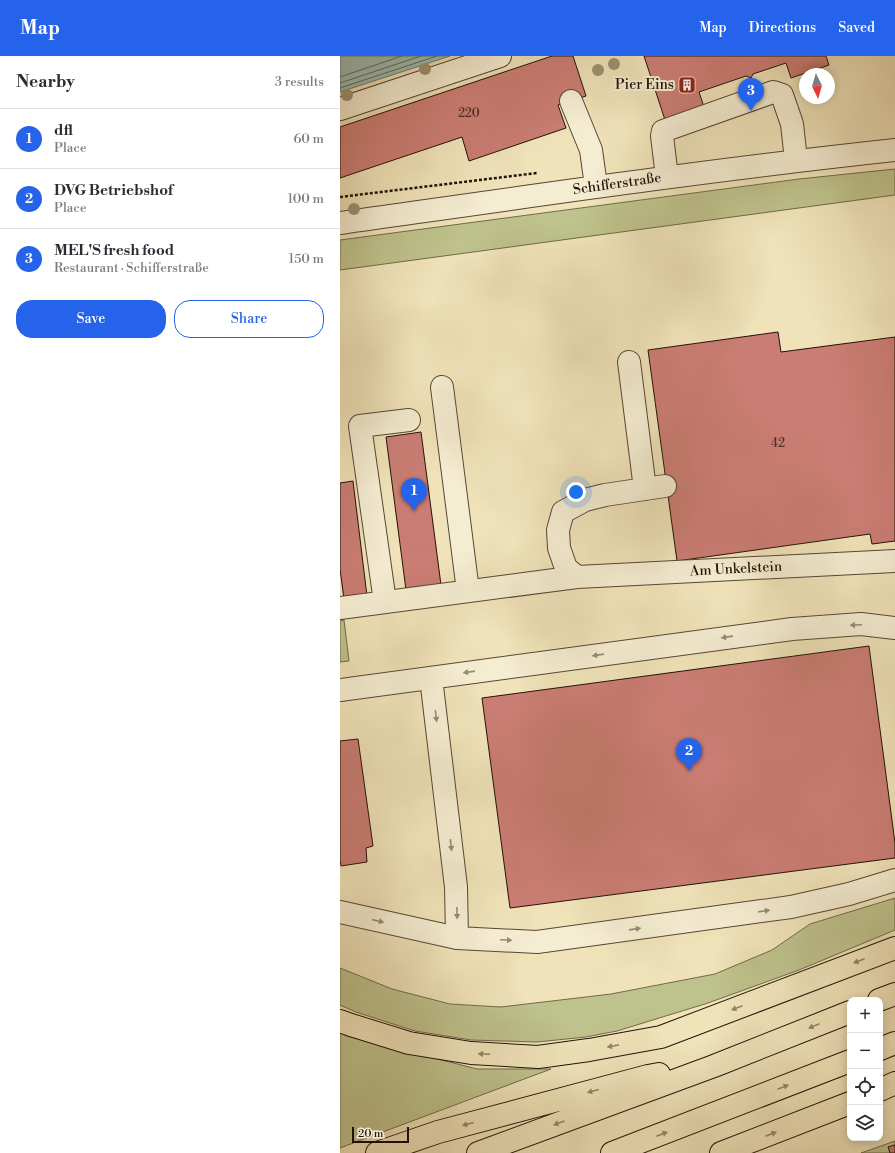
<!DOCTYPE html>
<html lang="en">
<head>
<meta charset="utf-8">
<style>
  :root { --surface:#fff; --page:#f7f7f7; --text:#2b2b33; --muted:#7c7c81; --line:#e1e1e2; --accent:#2563eb }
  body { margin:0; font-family:"Libre Bodoni",serif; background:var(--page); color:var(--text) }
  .controls { position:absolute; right:12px; bottom:12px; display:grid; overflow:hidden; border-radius:8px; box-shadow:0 2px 10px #0003 }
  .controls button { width:36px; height:36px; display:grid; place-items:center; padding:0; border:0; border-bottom:1px solid var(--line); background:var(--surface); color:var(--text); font:20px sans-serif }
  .compass { position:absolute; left:459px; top:12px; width:36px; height:36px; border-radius:50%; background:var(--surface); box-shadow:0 2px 10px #0003; rotate:175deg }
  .scale { position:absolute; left:12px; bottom:10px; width:57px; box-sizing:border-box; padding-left:4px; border:2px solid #231109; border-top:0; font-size:11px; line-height:14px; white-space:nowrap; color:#231109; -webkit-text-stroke:3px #f5edd2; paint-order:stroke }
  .you { position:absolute; left:236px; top:436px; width:14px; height:14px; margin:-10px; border:3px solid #fff; border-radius:50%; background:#1a73e8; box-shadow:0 0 0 6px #1a73e833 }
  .badge { display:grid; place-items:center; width:26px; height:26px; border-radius:50%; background:var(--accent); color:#fff; font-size:13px; font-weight:700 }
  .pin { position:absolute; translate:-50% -33px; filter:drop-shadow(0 1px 2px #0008) }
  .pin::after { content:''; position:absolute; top:21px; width:14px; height:12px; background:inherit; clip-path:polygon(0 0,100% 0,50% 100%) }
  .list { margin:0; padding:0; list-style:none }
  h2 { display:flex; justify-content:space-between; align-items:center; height:52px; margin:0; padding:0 16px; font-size:17px }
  h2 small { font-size:13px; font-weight:400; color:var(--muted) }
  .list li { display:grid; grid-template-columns:26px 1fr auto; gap:12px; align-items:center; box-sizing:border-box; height:60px; padding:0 16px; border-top:1px solid var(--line) }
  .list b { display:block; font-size:15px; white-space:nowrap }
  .list p { margin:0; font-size:13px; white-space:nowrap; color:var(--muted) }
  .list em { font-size:13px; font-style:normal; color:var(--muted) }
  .actions { display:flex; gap:8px; padding:12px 16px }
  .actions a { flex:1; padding:9px 0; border:1px solid var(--accent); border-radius:16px; text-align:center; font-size:14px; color:var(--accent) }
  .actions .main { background:var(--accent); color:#fff }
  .icon { flex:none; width:22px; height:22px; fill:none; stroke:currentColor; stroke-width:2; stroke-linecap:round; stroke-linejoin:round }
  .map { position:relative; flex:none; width:555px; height:1097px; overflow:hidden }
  header { display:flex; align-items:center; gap:24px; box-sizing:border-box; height:56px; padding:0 20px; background:var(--accent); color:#fff }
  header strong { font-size:19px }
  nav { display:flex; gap:22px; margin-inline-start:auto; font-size:14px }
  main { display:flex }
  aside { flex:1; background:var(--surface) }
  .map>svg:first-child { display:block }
  .green { fill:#bec28c; stroke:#706a4a }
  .water { fill:#9bbdb4; stroke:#6b7870 }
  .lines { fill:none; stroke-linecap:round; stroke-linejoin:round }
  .shore { stroke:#5f675e; stroke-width:1 }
  .building { fill:#ca7d74; stroke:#231109 }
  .minor-casing { stroke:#564635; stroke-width:24 }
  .highway-casing { stroke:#231109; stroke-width:24 }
  .path { stroke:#231109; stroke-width:2.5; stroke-dasharray:3 2; stroke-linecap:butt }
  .minor { stroke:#f5edd2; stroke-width:22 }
  .highway { stroke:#f0e3b9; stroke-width:22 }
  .tree { fill:#9d9272 }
  .oneway { fill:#968a78 }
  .oneway2 { fill:#94846a }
  .labels { text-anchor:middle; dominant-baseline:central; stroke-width:4; stroke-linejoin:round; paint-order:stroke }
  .number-label { font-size:12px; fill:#4d2c24 }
  .poi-label { font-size:14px; fill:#231109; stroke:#f5edd2; text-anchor:end }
  .street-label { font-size:14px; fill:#231109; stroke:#f5edd2 }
</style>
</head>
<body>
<header>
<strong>Map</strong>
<nav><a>Map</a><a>Directions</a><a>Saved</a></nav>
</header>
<main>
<aside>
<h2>Nearby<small>3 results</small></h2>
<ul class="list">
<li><span class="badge">1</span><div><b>dfl</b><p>Place</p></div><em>60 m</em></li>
<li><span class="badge">2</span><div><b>DVG Betriebshof</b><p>Place</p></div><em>100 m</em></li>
<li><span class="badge">3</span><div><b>MEL'S fresh food</b><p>Restaurant · Schifferstraße</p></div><em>150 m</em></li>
</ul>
<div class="actions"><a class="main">Save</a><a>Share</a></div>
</aside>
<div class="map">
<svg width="555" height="1097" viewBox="0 0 555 1097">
  <rect width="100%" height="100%" fill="#f0e3b9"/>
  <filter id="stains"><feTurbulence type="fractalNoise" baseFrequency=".005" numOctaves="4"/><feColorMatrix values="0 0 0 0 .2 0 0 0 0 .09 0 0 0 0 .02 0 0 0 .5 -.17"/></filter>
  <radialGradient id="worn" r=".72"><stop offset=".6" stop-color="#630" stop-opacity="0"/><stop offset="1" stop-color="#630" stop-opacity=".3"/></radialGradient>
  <path class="green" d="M555,113V139L0,214V184L459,123Z
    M4,564L9,605L0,606V565Z
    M555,842V874L459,914L368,947L277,975L246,981L197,986L131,984L75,975L16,956L0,949V912L52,933L110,948L161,951L271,938L375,918L432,894L470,868Z
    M0,977L7,980L137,1013H211L0,1092Z
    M555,1085V1097H521Z"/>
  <path class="water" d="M0,0H110L0,36Z"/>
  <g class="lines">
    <path class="shore" d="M0,21L62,0
      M0,27L81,0
      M0,32L97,0"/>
  </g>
  <path class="building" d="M212,0H233L246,40L218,49L226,72L129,105L122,81L0,122V71Z
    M304,0H486L489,9L451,22L446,7L413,18L411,22L406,20L359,36L364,51L325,64Z
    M438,276L441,296L555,281V485L532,488L530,478L337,505L308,294Z
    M81,376L101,529L66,534L46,381Z
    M13,425L27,540L4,543L0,513V427Z
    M529,590L555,787V802L170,852L142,642Z
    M18,683L33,790L26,792L27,806L1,810L0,804V685Z
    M555,1089V1097H550L548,1091Z"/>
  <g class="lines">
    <g class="minor-casing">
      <path id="minor" d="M231,45L251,94L256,130
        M0,53L160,0
        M327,121L322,80L323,75L433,36L442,39L452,68L456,104
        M0,167C185,141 369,114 555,94
        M289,306L305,433
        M102,331L128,535
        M325,430L265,439L245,444L223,456L218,474L219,492L226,512L237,521L555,505
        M45,546L20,370L69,364
        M0,552L237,521
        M91,622L116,831L117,882
        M0,634L452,573L521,568L555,572
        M0,856L117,882L197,886L451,851L509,838L555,824"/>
    </g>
    <g class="highway-casing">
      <path id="highway" d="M539,944L555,938
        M0,965L11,969L69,987L131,997L198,1001L249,994L321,981L555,892
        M540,993L555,987
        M540,1034L555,1027
        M37,1097L98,1076L308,1020L319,1018
        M138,1097L374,1010L510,956
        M272,1097L510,1005
        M381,1097L510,1047"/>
    </g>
    <path class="path" d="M0,141L197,117"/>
    <use href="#minor" class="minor"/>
    <use href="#highway" class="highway"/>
  </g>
  <g class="tree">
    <circle cx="274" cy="8" r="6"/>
    <circle cx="85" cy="13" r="6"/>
    <circle cx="258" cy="14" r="6"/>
    <circle cx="7" cy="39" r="6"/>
    <circle cx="14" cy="153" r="6"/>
  </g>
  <defs><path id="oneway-solid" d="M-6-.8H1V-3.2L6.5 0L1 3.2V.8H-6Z"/></defs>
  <g class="oneway">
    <use href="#oneway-solid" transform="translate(516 569) rotate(178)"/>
    <use href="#oneway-solid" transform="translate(387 581) rotate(172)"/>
    <use href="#oneway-solid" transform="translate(258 599) rotate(172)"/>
    <use href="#oneway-solid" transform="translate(129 616) rotate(172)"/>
    <use href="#oneway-solid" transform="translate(96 660) rotate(83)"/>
    <use href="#oneway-solid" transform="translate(111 789) rotate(83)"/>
    <use href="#oneway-solid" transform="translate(424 855) rotate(-8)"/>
    <use href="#oneway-solid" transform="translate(117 857) rotate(89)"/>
    <use href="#oneway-solid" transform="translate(38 865) rotate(13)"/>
    <use href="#oneway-solid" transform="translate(295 873) rotate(-8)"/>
    <use href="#oneway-solid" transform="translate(166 884) rotate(3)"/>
  </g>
  <g class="oneway2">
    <use href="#oneway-solid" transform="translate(519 905) rotate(159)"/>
    <use href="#oneway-solid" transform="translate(397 952) rotate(159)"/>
    <use href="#oneway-solid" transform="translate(474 970) rotate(158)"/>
    <use href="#oneway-solid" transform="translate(273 990) rotate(169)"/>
    <use href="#oneway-solid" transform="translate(144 998) rotate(-177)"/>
    <use href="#oneway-solid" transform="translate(443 1031) rotate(-21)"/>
    <use href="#oneway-solid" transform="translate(253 1035) rotate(165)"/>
    <use href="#oneway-solid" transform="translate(219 1067) rotate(160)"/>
    <use href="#oneway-solid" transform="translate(128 1068) rotate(165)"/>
    <use href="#oneway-solid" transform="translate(322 1078) rotate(-21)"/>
    <use href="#oneway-solid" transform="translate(431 1078) rotate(-21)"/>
  </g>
  <defs>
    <g id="building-square" transform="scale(0.9)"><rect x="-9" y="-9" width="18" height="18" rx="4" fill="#8f2418" stroke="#f5edd2"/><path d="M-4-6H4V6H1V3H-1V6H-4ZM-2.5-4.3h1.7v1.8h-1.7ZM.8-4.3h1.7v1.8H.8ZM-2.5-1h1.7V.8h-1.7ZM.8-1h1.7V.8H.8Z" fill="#fff"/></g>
  </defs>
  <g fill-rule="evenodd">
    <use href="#building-square" x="347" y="29"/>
  </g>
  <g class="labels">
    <g class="number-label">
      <text x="129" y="57">220</text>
      <text x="438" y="387">42</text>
    </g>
    <g class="poi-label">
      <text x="334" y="29">Pier Eins</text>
    </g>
    <g class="street-label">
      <text transform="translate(277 128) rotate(-8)">Schifferstraße</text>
      <text transform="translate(396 513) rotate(-3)">Am Unkelstein</text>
    </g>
  </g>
  <rect width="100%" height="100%" filter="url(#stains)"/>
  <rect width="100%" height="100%" fill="url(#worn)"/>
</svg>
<div class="controls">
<button>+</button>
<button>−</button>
<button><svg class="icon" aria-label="locate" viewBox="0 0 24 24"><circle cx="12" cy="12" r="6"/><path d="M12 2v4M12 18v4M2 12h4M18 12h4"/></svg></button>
<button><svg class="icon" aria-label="layers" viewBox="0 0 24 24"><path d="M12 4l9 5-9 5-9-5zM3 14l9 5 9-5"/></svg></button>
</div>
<svg class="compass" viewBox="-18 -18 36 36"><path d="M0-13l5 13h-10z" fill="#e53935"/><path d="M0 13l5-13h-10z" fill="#7c7c81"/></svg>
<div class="scale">20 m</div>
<div class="you"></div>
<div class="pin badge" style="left:74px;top:455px">1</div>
<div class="pin badge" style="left:349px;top:715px">2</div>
<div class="pin badge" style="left:411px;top:55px">3</div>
</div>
</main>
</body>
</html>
